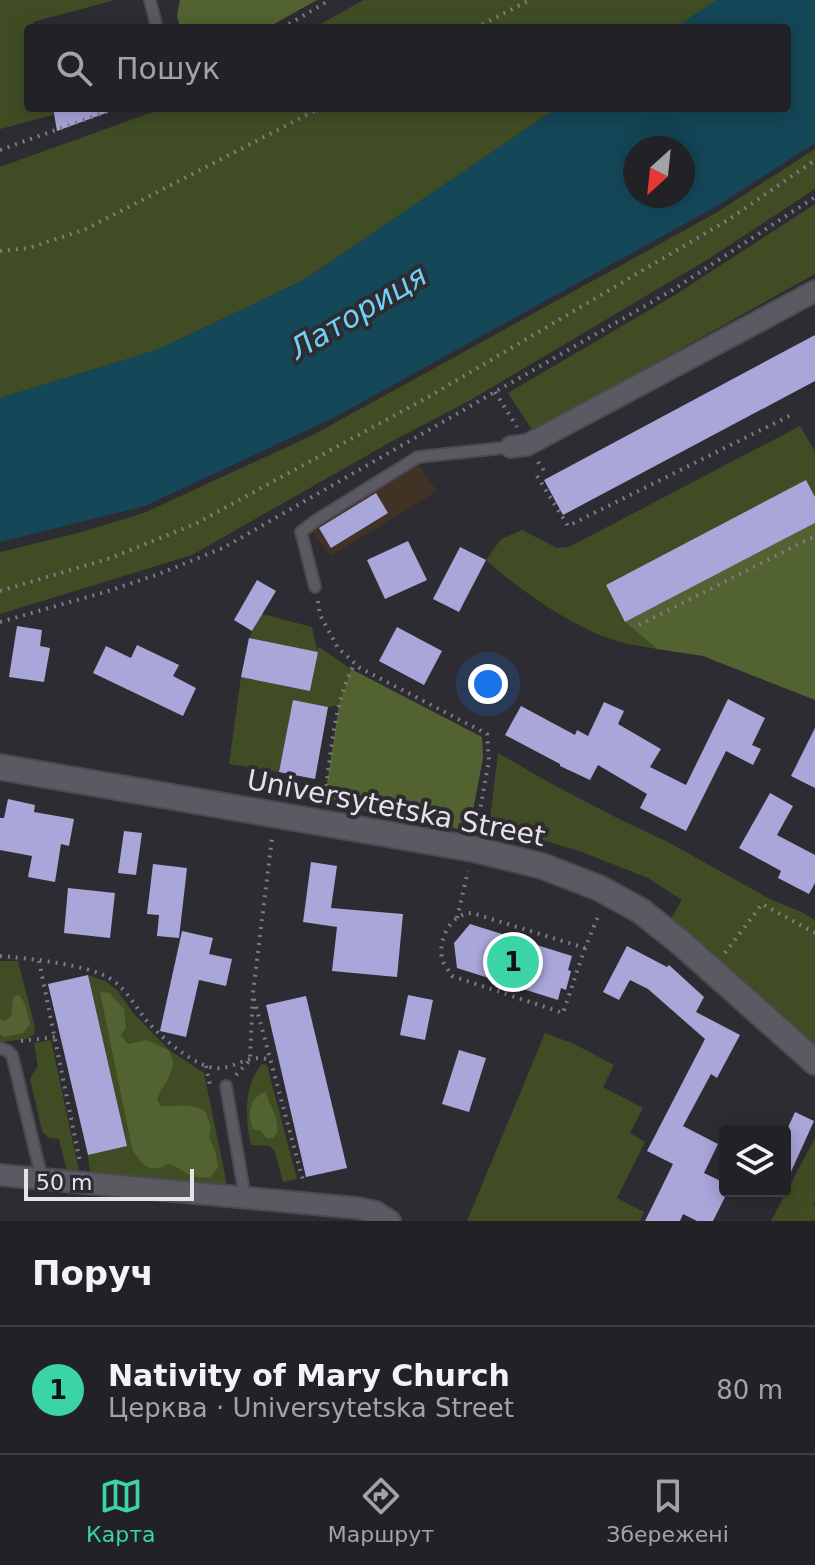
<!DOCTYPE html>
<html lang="uk">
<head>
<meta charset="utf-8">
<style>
  :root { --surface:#222126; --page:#2a292e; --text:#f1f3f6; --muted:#a2a3a7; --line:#3f3e43; --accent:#3ad4a5 }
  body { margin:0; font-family:"DejaVu Sans",sans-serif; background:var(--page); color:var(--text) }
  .controls { position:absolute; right:24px; bottom:24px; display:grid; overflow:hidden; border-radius:8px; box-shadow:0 4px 20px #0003 }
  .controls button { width:72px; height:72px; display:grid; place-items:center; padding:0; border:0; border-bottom:2px solid var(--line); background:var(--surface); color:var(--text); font:40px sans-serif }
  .compass { position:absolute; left:623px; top:136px; width:72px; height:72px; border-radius:50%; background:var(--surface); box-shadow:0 4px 20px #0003; rotate:207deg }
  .scale { position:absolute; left:24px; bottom:20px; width:170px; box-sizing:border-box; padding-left:8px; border:4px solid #e5e3e8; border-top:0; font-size:22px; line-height:28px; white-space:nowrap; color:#e5e3e8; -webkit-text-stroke:6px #2e2c33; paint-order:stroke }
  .you { position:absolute; left:488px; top:684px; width:28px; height:28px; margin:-20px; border:6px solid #fff; border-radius:50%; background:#1a73e8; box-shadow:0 0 0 12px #1a73e833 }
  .badge { display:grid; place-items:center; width:52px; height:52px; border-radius:50%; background:var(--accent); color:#111; font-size:26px; font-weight:700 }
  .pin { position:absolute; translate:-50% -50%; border:4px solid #fff; box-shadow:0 2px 8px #0006 }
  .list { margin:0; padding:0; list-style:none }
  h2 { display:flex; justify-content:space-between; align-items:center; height:104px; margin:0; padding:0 32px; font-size:34px }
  h2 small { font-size:26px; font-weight:400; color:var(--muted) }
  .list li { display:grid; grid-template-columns:52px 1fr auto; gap:24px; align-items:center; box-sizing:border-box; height:128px; padding:0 32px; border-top:2px solid var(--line) }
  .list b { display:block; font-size:30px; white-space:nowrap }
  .list p { margin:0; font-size:26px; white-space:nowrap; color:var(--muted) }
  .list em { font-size:26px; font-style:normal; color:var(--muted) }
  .icon { flex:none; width:44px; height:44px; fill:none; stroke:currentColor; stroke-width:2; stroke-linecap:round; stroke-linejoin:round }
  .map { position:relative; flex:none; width:815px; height:1221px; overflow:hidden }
  .search { position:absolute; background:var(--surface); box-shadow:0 4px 20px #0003; left:24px; right:24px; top:24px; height:88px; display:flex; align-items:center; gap:20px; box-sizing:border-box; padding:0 28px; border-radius:8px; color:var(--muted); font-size:30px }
  .sheet { height:232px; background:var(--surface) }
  nav { display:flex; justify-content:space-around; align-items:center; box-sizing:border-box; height:112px; border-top:2px solid var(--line); background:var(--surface); font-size:22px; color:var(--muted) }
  nav a { display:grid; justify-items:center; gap:4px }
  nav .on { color:var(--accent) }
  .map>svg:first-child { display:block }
  .commercial { fill:#403225 }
  .green { fill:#404d24 }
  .forest { fill:#536231 }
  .water { fill:#144758; fill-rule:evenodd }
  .building { fill:#a9a6da }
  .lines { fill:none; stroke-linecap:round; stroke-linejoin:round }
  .lane-casing { stroke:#4c4a50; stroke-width:14 }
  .street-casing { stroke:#4c4a50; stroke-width:24 }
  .secondary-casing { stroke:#4c4a50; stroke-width:28 }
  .path { stroke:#7e7c82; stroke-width:4; stroke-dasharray:2 6; stroke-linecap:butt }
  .lane { stroke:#5b5961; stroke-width:10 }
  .street { stroke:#5b5961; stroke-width:20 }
  .secondary { stroke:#5b5961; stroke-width:24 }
  .labels { text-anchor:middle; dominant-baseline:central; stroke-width:8; stroke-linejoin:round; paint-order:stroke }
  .street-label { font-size:28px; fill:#e5e3e8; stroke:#2e2c33 }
  .water-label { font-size:30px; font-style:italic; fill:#6fd1f5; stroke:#2e2c33 }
</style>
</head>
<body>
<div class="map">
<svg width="815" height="1221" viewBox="0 0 815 1221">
  <rect width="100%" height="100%" fill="#2e2c33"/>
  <path class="commercial" d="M418,465L437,491L331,556L311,530Z"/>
  <path class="green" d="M0,0H115L33,22L34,28H28V108H52L53,115L0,129Z
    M364,0H717L675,28H313Z
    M164,108H557L302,281L157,350L0,398V167Z
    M815,149V189L710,258L467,402L394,440L192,555L0,614V552L78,533L144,513L313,435L716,213Z
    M815,204V274L533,431L508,393L675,295Z
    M800,426L815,451V497L806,481L606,585L625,622L657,649C641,646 623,644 608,638C568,624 517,588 486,560L501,539L522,530L557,548L569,547Z
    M262,614L312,627L317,650L319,647L351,669L339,705L328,707L293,701L279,772L229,764L241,677L310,691L318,652L249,638Z
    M498,753L550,783L621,820L668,842L768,898L801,912L815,920V1043L670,920L682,900L648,878L582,852L512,831L489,827Z
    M0,961H18L35,1027L34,1034L27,1039L0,1042Z
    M88,975L105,981L117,990L134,1014L169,1050L204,1073L227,1185L90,1174L88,1155L127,1146Z
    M545,1033L574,1044L614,1065L603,1087L643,1108L630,1133L645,1142L617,1198L644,1212L640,1221H467Z
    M51,1040L79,1171L67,1172L59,1139L49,1138L42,1131L30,1079L38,1066L34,1043Z
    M262,1064L267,1065L297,1179L283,1182L275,1152L270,1146L251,1145C245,1118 243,1087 262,1064Z
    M815,1138V1200L813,1205L815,1206V1221H771Z"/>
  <path class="forest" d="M180,0H317L267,28H180L177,16Z
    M815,523V700L703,656L657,649L625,622Z
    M351,669L482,737L483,758L469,831L324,803L339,705Z
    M100,992L109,993L124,1009L126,1028L121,1035L128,1044L146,1040L169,1050C170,1054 173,1058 173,1063C173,1076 160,1088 157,1100L161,1106C179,1107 187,1102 205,1111L211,1127L209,1138L215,1150L218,1167L210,1177C187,1180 187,1170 168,1164C150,1175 140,1164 132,1148Z
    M19,995L25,1004L30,1024L23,1033L4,1037L0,1035V1019L4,1021L11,1016L13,997Z
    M265,1092L276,1118L278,1131L273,1138H266L261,1131L253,1129C247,1115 249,1098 265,1092Z"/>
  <path class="water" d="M717,0H815V143L715,207L337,416L145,506L0,542V398L157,350L302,281L557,108H787V28H675ZM635,148H683V196H635Z"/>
  <path class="building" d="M53,108H113L114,110L57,131Z
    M815,335V381L563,515L544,480Z
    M806,480L815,497V523L625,622L606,585Z
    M376,493L388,513L331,548L319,528Z
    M408,541L427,580L385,599L367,560Z
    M460,547L486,560L459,612L433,599Z
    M257,580L276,591L252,631L234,620Z
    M17,626L42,630L40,646L50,648L44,682L9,677Z
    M397,627L442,651L424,685L379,661Z
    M249,638L318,652L310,691L241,677Z
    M137,645L179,665L173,676L196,688L183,716L93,673L106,646L131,658Z
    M728,699L765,718L752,745L761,749L753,765L726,751L686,831L640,808L647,794L598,765L590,780L560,766V764L505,735L521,706L575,735L577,730L588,736L604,702L624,711L618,724L661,749L650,767L686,785Z
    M293,700L328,707L315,779L279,772Z
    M815,728V788L791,776Z
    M770,793L793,806L777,835L815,855V883L809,894L778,878L781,871L739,848Z
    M8,799L35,805L34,812L74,819L69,846L61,844L55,882L28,877L32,856L0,850V818H4Z
    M124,831L142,833L136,875L118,873Z
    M311,862L337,866L331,908L403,914L397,977L332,971L337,927L303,922Z
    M153,864L187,868L179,938L157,936L159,915L147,914Z
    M68,888L115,893L110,938L64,933Z
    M470,924L572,956L568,970L571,971L566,990L561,988L558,1000L457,968L454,943Z
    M182,931L213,938L209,954L232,959L226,986L199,980L186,1037L160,1031Z
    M627,946L667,967L669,965L704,997L696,1012L740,1035L717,1078L711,1074L683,1126L718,1144L704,1173L725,1183V1197L713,1221H697L683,1214L680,1221H645L673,1164L647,1151L705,1039L648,989L630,980L619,1000L603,992Z
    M88,975L127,1146L88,1155L48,984Z
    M408,995L433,1000L425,1040L400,1035Z
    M306,996L347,1168L306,1177L266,1005Z
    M459,1050L486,1058L469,1112L442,1104Z
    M795,1112L814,1121L785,1185V1134Z"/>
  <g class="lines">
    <g class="lane-casing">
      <path id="lane" d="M150,0L157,28
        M315,587L301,532L315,521L418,457L511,447
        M0,1048L8,1051L12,1055L42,1179
        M226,1086L245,1197"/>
    </g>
    <g class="street-casing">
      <path id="street" d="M511,447L527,445L815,291
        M0,1175L357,1208L376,1212L390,1221"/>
    </g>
    <g class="secondary-casing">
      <path id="secondary" d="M0,767L473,849L542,866L599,888L641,911L680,942L815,1062"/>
    </g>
    <path class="path" d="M282,28L330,0
      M475,28L530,0
      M0,150L117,108
      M0,251L29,248L86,229L320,108
      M495,392L517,427
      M538,462L545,472
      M537,476L568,526L793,414
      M0,591L111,558L197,523L430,396L728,220L815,160
      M318,601L320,615L338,648L360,668L487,734L489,760L477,827
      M0,622L105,592L159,574L223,548L671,291L815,197
      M639,625L815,536
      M324,802C331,758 333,702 355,663
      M457,918L468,871
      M585,948L563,1013L452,976C449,971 444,965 442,959C438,939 451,913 472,913L585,948L599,914
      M725,953L762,904L815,933
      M0,956C26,958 89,965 109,978C125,987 135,1006 146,1020C161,1037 188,1061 210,1067C228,1072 241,1059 258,1058C260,1058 269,1059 271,1060
      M39,961L80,1162
      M254,999L304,1184
      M21,1041L55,1037
      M206,1066L210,1085
      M236,1075L250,1060L253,993L272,838"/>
    <use href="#lane" class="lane"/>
    <use href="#street" class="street"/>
    <use href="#secondary" class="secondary"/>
  </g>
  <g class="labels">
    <g class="street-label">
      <text transform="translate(396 808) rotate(11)">Universytetska Street</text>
    </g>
    <g class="water-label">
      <text transform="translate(358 312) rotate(-31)">Латориця</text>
    </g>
  </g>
</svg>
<div class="controls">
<button><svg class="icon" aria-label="layers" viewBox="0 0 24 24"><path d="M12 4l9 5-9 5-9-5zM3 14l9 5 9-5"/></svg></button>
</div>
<svg class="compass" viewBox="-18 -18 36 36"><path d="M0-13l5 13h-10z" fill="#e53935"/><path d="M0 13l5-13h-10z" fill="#a2a3a7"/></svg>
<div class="scale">50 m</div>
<div class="you"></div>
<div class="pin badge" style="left:513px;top:962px">1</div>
<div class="search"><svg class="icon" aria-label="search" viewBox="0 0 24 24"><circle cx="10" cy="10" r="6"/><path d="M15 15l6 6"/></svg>Пошук</div>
</div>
<section class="sheet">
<h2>Поруч<small></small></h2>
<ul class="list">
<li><span class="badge">1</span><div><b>Nativity of Mary Church</b><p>Церква · Universytetska Street</p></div><em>80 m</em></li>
</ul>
</section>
<nav>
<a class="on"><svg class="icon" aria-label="map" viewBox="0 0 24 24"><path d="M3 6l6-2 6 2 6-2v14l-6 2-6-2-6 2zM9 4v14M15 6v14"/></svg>Карта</a>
<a><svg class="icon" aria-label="directions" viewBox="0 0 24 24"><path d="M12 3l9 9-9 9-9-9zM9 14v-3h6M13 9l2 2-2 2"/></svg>Маршрут</a>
<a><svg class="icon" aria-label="saved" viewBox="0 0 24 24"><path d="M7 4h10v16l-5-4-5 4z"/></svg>Збережені</a>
</nav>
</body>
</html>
